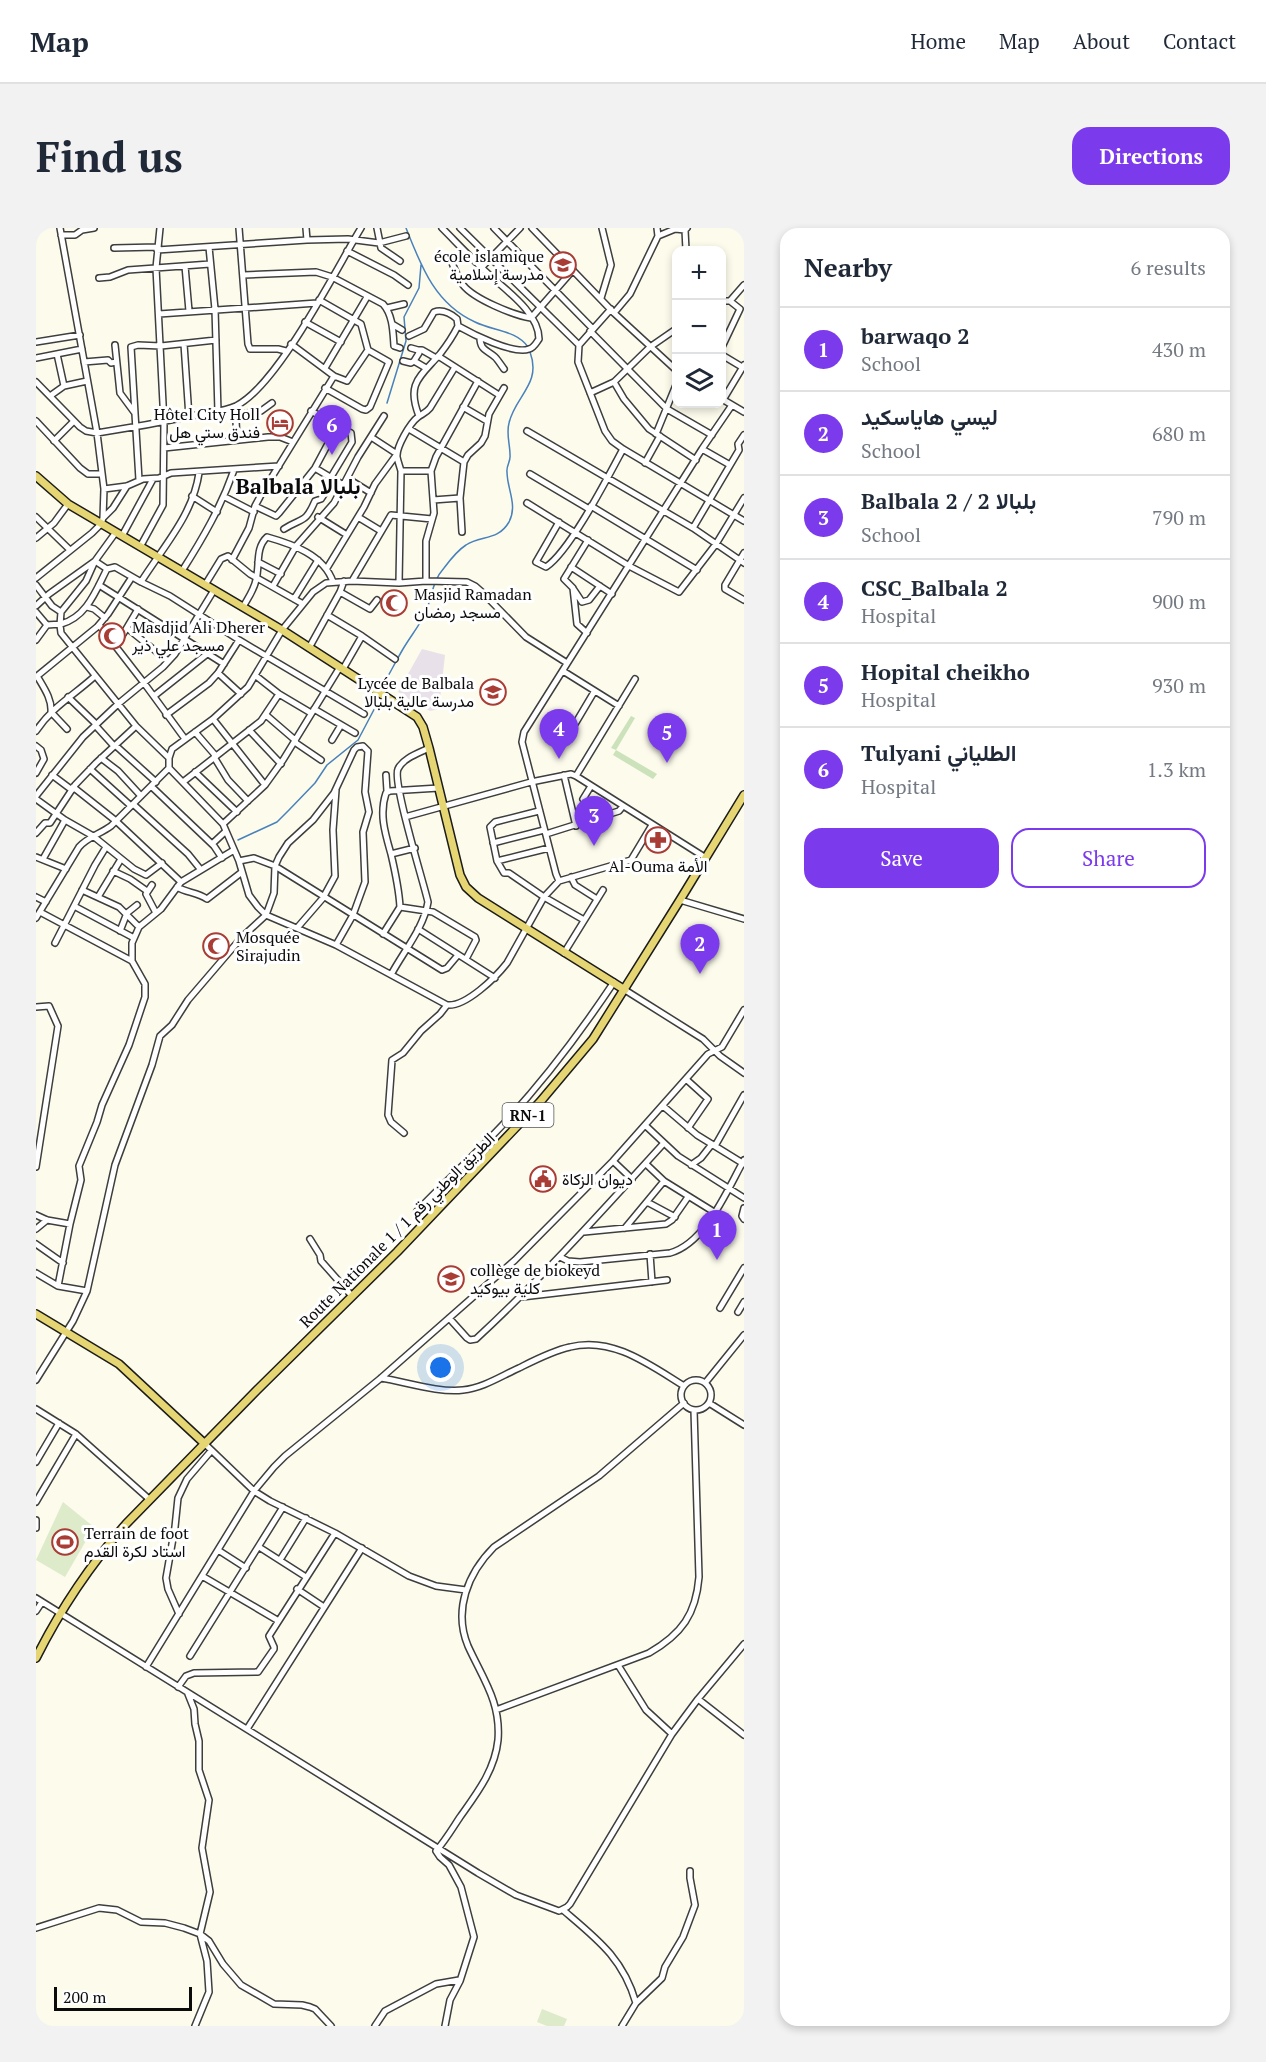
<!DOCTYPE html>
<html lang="en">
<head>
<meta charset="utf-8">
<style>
  :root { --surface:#fff; --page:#f2f2f3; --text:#1f2937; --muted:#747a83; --line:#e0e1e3; --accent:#7c3aed }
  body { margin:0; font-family:"PT Serif",Vazirmatn,serif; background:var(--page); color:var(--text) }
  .controls { position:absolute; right:18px; top:18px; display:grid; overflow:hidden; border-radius:12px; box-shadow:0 3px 9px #0003 }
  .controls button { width:54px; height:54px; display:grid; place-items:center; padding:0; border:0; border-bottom:2px solid var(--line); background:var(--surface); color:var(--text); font:30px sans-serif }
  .scale { position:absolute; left:18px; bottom:15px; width:138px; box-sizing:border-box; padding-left:6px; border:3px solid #0b0b0b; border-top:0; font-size:16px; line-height:21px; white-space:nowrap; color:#0b0b0b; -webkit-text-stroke:4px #fff; paint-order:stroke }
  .you { position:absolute; left:405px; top:1140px; width:21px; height:21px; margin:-15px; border:4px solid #fff; border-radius:50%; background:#1a73e8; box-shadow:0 0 0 9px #1a73e833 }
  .badge { display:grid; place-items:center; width:39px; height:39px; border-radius:50%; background:var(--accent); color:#fff; font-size:20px; font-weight:700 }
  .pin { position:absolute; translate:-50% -50px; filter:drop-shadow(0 2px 3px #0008) }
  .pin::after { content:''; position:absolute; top:32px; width:21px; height:18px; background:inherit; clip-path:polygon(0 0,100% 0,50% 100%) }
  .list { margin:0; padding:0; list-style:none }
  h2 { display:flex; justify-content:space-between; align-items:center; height:78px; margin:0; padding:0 24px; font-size:26px }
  h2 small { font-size:20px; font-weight:400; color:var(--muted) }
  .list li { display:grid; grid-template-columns:39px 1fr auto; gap:18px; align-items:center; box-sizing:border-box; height:84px; padding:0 24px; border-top:2px solid var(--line) }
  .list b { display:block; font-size:22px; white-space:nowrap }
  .list p { margin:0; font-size:20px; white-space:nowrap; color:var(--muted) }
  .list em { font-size:20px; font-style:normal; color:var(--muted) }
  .actions { display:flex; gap:12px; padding:18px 24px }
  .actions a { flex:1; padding:14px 0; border:2px solid var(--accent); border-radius:18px; text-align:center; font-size:21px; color:var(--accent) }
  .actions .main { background:var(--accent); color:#fff }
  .icon { flex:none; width:33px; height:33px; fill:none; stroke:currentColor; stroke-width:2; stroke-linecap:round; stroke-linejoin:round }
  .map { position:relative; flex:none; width:708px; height:1798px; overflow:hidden; border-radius:18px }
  header { display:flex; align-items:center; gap:36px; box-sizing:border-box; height:84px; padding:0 30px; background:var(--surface); border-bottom:2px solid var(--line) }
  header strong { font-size:28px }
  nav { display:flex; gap:33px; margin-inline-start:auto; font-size:21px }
  .intro { display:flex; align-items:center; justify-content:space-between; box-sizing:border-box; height:144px; padding:0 36px }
  h1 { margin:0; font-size:42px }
  .button { padding:15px 27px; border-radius:18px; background:var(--accent); color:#fff; font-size:21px; font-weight:700 }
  main { display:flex; gap:36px; padding:0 36px }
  aside { flex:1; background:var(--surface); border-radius:18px; box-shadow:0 3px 9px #0003 }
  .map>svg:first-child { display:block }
  .industrial { fill:#e9e1e9 }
  .green { fill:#cbe2bb }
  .pitch { fill:#ddebcb }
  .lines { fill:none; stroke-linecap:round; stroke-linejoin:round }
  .stream { stroke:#4881bb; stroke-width:1.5 }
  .minor-casing { stroke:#3e3e3e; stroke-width:8 }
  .major-casing { stroke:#1c1c1c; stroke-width:10 }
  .minor { stroke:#fff; stroke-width:5 }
  .major { stroke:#e6d673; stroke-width:7 }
  .labels { text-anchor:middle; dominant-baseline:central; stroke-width:6; stroke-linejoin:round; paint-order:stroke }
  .shield { fill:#fff; stroke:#545454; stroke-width:1.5 }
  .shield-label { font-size:15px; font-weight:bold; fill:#0b0b0b }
  .poi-label { font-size:16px; fill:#0b0b0b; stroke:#fff; text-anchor:start }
  .street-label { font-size:16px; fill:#0b0b0b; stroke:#fff }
  .district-label { font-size:22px; font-weight:bold; fill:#0b0b0b; stroke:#fff }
</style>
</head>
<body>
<header>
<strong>Map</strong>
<nav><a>Home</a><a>Map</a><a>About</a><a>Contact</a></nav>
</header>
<div class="intro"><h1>Find us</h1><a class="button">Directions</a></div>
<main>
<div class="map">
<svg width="708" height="1798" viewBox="0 0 708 1798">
  <rect width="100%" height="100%" fill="#fcfbec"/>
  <path class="industrial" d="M386,421L409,427L403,481L394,483L384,477L380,478L374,474L372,470L362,464Z"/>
  <path class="green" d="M595,488L599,490L580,522L621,546L617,551L577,527L580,522L575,520Z"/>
  <path class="pitch" d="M27,1274L58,1299L29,1349L0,1332Z
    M506,1781L531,1791L528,1798H511L501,1794Z"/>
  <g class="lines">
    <path class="stream" d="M370,0C385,38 399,76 439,94C457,103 480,102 492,119
      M351,175L370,113L368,89L383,60L385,37
      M347,457C354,445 360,433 367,421C374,409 383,398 389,386C396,370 396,353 408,340C414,332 422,322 430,317C445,307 462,313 473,294C482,277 471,261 471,244C470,238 475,233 474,227C474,216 470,206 473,195C479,168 506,156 494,124
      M202,612L241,594L253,582L279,555L291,537L322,512L342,474"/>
    <g class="minor-casing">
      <path id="minor" d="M203,0L212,116L214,121H242L250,123
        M270,0L271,12
        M341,0L345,20L364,33
        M424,0L543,117
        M458,0L557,101
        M496,0L578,85L640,142
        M649,2L650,22
        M25,7H39L46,2L58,0
        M622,8L639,1L649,2L651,0
        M173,19L179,81L182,184
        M78,20L121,19
        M121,22L271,12L312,11L343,15L370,8
        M311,23L358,47L372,57
        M416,35C419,42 422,50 427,57C438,71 477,87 495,90L537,42
        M149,38L153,83
        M445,40L484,0
        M208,47L280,44L296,49L347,76C357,87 357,104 358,118L364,120
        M63,50L74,49L92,42L174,36
        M565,70L575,37L566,0
        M686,73H694L708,57
        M351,80L368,76
        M575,81L543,117L542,134L569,203L576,213L587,221L708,293
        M578,85L594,66L622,8L621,0
        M123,86L281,75
        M269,94L305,114
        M356,96L366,102
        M554,103L631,181L676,207
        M373,108L388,101L398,84C407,81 414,85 421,91L422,98C436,106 478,127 493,121C498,120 500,115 503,111C503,83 465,59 446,40C432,27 419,13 406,0
        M444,110C444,122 451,122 459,129C462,132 465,137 468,141
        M0,114L44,107
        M148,116L153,189
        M255,116L298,148L311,153L332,122L325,96L283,72
        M79,117L84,165L98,184
        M686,119L704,81L694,73
        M375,120L382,122L383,125L378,133
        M382,122H386L400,130
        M21,126L28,158
        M686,127L706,139
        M402,128L463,167
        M0,130L46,121
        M367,133L375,135L378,133L390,140
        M48,134L72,132L75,135L80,134
        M289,140L331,69
        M0,154L44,199L50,203L61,205C94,200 127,194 160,187C173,184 187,184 200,178C242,157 299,43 325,0
        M578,154L588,171L613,201L660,232
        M289,160L326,181L330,182L334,179L353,134L332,122
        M554,165L578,154L614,119L640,101
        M14,168L28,158L51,153
        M686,171L708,184
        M687,172L708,137
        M427,179L451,193
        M383,188C370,155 384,149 404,126C411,117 417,108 422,98
        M0,193L44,240L52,246H66
        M373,201L428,234
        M491,203L657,300L708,335
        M620,206L640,157
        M201,211L200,193L202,189L204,186L225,183L236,175
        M18,213L38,193
        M128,220L232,209H244L257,214
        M666,221L694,237
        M609,235L624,208
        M279,240L307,257
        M365,243H395
        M494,246L553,281
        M311,250L335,265
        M103,252L95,119L102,117L125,118L180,112
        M68,261L91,258L107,251L123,250L135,245L243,238
        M156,268L181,284
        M189,269L218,284
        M424,270L426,304
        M397,272L424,270L428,234L432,227L445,215L449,208L453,186L468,160
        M491,275L593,338L643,364L680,316L708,270
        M219,278L240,288L243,285L279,240L302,197
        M555,278L661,342
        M0,289L34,322
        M282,289L311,307
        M322,289L345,303
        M67,290L77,280L91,258
        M523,294L500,334L510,339C534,323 572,249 587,221
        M657,300L703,222L702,216L708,207
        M248,301C267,289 269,296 279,273L285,271L289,265L295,249L316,214L315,205L275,183
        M86,308L117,251
        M0,310L18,295L32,276
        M104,319L127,277L128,195L120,40L124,0
        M708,325L689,357V361L708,372
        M196,332L213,300L219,278L226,265L298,148
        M222,334L245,346
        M535,339L576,366
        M291,340L328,279L339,256L361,226L335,209
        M146,343C167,310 185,279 198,242
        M0,350L56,305L65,296L67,290L68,261L61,205L24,0
        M316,353L355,287L396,291
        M390,353V313L398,285L395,243L400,229L442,153
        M105,354C127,319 157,287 163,245
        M363,355L365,243C364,239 362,234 361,229C360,219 374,195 382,189C386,186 390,185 394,180L419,139
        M0,357L16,378L25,384
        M63,357L188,436
        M169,357L185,331L192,328L214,346L267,376
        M237,358L260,318L298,275L322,229L348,188
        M538,362L546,374L553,372L564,358
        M304,364L334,381L341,372
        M258,371L282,332
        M0,378L13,366L59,333L80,304
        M51,379L58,381L69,390
        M207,379C212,370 218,362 220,352C224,337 219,320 231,309C256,316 288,327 297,354
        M0,384L11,397
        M291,387L326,408L359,431
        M63,397L108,455L149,511
        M91,400L132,433
        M551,405L541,396L537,360L528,351L552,312
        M0,412L11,397C15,396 21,397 25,396C51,389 60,362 71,341
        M80,418L102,381
        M273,420L304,364L308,353
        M307,441L326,408
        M527,443L583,478
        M182,445L205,466
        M1,448C8,460 16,471 15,484L31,501
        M220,448L243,466L275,485
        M0,449L61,399L72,386L96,349
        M118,468L171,426
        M32,469L60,496
        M278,481L319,505
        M328,486L203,412L134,368L105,354L79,339L71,341L59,333L50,353L25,384L24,397L25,405L100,498L133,530V540L187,596L203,633L213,667L222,679L230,687L300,717L411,777C430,779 460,749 471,735L508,669L523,653
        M130,487L173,455L182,445L203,412
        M230,487L259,512L260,515L285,532
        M177,491L229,557
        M539,496L558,464
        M59,497L78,518
        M213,502L245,536
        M0,503C17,478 37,468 59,448
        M159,504L179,527L178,529L192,552L212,573
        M296,512L305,497
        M79,517L120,554
        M0,518L5,522L8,531L0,545
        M65,530L82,543L105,568
        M133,530L136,521L177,491L212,459L246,402L277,364L290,355L316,353L363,355L390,353L431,354L439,358L447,365L490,409L531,435
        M54,541L95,578
        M159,544L201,584
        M16,547L36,562
        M350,547L351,563
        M528,547L540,598
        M540,548L599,451
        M147,554L225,493L243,466
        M37,559L80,593L145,654
        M116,559L178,618L186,630
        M0,568L47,509L82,476L127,439L139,426L178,362
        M0,571L29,592L57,608L98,641L110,647L126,635
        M547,571L555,558
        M97,576L152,626L165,642
        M503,583L459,594L454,599L461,633L468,645H473L508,669L548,692
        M369,589L495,554L535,546L540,548L670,630
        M187,596L229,557L247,532L304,439
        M616,597L595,632L523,653L520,646L486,514L488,504L666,221L696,177
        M0,605L9,595H14L39,557L60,535L100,498
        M510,606L583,583L587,578
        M457,615L508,602
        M176,616L190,603
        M355,626L379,620
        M0,629L30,641
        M7,631L29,592
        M203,633L218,630L239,638L406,742L411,740L422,727
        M461,633L513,620
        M77,643L94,651L111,663
        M535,649L539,657L561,671
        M116,657L110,666L120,685
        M141,659C151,665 161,664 171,671L206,644
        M46,662L83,679L103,699
        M0,669L10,674
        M62,669L85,631
        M644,672L708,691
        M38,678L98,710
        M364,679L397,684L439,709L440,712L430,731
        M4,684L96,733
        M0,690L43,619C52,609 64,606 75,598L133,540
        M261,700L287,670L299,648L297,602L300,562
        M382,701L459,750
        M84,703L91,685L101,677
        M347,706L364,679C363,661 359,643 355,626C349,605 343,586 350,565L354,563L403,560
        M19,715L59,637L70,619
        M528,725L567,662
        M356,745C368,723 388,699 392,674C387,652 356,554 362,541C367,530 383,525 393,520
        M589,762L667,811L684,828L708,845
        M0,779L13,778L22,798L0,939
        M651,852L672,871L652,900
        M627,878L661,907L708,936
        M610,898L642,928L708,970
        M368,905L355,894L352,887L356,832L367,825L385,803L404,786L411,777
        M679,918L708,867
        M577,933L596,951
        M610,936L628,953L678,984
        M655,937L665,930L676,916
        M611,974L639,989
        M708,980L706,988L708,991
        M381,983C406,957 431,934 456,908C501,862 542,808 578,754
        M0,987L11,992L34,996
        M589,1000L628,953
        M0,1001L11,992
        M548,1004L630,996L636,992L652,969
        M274,1011L284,1027L285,1033L316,1068
        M0,1016L27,1035
        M614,1026L616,1054
        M524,1029L532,1033L544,1034L634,1025C670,1015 691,962 708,932
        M0,1045L22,1058L51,1063
        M22,1058L34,996L45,952L43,938L61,894L66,877L93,817L109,769V756L96,733V715L103,699L125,681L145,654L198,622
        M486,1069L631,1052
        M684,1080L708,1040
        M702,1084L708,1074
        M413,1090L431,1110L434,1112L440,1111C507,1049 567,982 628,915
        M345,1150C370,1154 403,1165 427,1162C447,1160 465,1148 483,1140C499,1132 516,1123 534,1119C576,1108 614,1137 648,1158
        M645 1167a15 15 0 1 1 30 0a15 15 0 1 1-30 0Z
        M0,1152L37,1093L51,1063L79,937L116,837L124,808L136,797L152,772L206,709L230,687L238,665L239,638L243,629L252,615L277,592L298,565L318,522L321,519L327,518L332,523L329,564L333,584L327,604L329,654L317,687L300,717
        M670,1154L708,1107
        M673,1175L708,1197
        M0,1181L40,1206L113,1271
        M169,1216L218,1263L234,1273L299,1305L373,1348L400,1358L430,1362
        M0,1234L23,1195
        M0,1274L40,1206
        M0,1292V1300
        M223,1319L270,1349
        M182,1322L210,1340
        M244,1332L270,1290
        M166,1348L241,1392
        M261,1361L288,1379
        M0,1370L442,1645L480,1667L523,1683L531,1679L534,1676L636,1506L662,1471L708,1416
        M0,1383L6,1374
        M143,1386L132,1361L130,1350L139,1299L142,1270L151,1251L175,1223
        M154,1428L247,1279
        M582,1437L610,1482L636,1506
        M110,1439L218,1263L238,1239L249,1228L345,1150L479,1032L577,933L672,826L686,819L708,782
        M142,1459L150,1448L158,1445L222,1444L238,1421V1419L233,1408L299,1305
        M152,1466L158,1481L159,1496L163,1513V1542L173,1572L166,1620L174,1664L164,1706L171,1733L173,1764L159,1798
        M662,1471L708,1507
        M460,1482L613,1425C646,1406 660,1386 663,1349L658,1182
        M211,1501L326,1320
        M527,1682C561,1711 587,1730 600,1775
        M0,1700L63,1680L81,1682L105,1694L129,1695L148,1700L164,1706L173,1713L187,1736L205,1757L238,1776L266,1777L274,1779L279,1781L295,1798
        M339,1798L349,1783L400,1756L423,1752
        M409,1798L414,1772L424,1753L438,1709L425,1659L413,1637L404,1629L400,1623C409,1613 416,1601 424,1589C441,1565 459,1542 462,1512C465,1474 447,1451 432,1418C417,1382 432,1345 458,1319L563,1248L648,1175
        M586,1798L600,1775L626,1750L629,1739L647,1709L659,1677L654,1650V1643"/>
    </g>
    <g class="major-casing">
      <path id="major" d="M0,248L32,276L246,402L381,489L387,499L393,520L424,647L430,659L442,670L589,762
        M0,1086L83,1136L169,1216
        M0,1430C24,1382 55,1336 90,1296L221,1162L361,1024L504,874L557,811L644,672L708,567"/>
    </g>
    <use href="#minor" class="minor"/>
    <use href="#major" class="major"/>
  </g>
  <defs>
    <g id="school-ring" transform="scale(1.35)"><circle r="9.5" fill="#fff" stroke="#a93d36" stroke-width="1.5"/><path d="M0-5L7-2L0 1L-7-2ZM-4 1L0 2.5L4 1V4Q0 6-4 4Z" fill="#a93d36"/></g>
    <g id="hotel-ring" transform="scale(1.35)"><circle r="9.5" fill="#fff" stroke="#a93d36" stroke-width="1.5"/><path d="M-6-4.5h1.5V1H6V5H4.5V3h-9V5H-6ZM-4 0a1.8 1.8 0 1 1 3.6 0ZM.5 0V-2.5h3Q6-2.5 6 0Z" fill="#a93d36"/></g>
    <g id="mosque-ring" transform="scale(1.35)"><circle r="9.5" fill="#fff" stroke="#a93d36" stroke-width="1.5"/><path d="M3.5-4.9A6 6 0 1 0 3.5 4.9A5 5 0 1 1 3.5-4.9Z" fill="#a93d36"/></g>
    <g id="pharmacy-ring" transform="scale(1.35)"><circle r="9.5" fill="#fff" stroke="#a93d36" stroke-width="1.5"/><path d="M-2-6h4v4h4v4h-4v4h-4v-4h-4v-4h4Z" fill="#a93d36"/></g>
    <g id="civic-ring" transform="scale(1.35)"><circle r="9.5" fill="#fff" stroke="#a93d36" stroke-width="1.5"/><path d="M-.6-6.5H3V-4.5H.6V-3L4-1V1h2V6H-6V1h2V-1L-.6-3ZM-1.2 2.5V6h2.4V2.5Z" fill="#a93d36"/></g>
    <g id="stadium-ring" transform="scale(1.35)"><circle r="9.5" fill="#fff" stroke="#a93d36" stroke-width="1.5"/><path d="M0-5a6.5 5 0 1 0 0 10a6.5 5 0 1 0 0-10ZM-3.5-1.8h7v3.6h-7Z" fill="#a93d36"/></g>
  </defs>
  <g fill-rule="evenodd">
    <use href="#school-ring" x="527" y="37"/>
    <use href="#hotel-ring" x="244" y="195"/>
    <use href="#mosque-ring" x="358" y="375"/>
    <use href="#mosque-ring" x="76" y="408"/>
    <use href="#school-ring" x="457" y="464"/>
    <use href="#pharmacy-ring" x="622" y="612"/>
    <use href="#mosque-ring" x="180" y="718"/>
    <use href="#civic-ring" x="507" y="951"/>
    <use href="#school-ring" x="415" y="1051"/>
    <use href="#stadium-ring" x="29" y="1314"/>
  </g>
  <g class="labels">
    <rect class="shield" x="466.5" y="875" width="51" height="24" rx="4.5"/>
    <g class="shield-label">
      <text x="492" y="887">RN-1</text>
    </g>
    <g class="poi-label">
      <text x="508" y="28" text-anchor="end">école islamique<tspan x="508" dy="18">مدرسة إسلامية</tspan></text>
      <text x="224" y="186" text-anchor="end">Hôtel City Holl<tspan x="224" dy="18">فندق ستي هل</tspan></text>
      <text x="378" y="366">Masjid Ramadan<tspan x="378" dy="18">مسجد رمضان</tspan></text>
      <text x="96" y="399">Masdjid Ali Dherer<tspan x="96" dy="18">مسجد علي ذير</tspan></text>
      <text x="438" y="455" text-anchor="end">Lycée de Balbala<tspan x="438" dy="18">مدرسة عالية بلبالا</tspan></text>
      <text x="622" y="638" text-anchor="middle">Al-Ouma الأمة</text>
      <text x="200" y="709">Mosquée<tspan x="200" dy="18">Sirajudin</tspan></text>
      <text x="526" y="951">ديوان الزكاة</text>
      <text x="434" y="1042">collège de biokeyd<tspan x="434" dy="18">كلية بيوكيد</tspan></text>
      <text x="48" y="1305">Terrain de foot<tspan x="48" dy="18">استاد لكرة القدم</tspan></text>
    </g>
    <g class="street-label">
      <text transform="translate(361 1002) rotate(-45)">Route Nationale 1 / الطريق الوطني رقم 1</text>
    </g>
    <g class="district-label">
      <text x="262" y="257">Balbala بلبالا</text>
    </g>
  </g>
</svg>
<div class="controls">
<button>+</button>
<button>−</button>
<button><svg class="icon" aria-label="layers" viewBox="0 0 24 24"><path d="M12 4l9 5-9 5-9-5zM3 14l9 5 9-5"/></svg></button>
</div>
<div class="scale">200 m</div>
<div class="you"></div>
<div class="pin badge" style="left:681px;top:1032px">1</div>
<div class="pin badge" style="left:664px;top:746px">2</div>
<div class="pin badge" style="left:558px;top:618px">3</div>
<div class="pin badge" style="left:523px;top:531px">4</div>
<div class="pin badge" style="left:631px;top:535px">5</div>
<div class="pin badge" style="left:296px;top:227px">6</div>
</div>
<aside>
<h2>Nearby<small>6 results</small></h2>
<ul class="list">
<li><span class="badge">1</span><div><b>barwaqo 2</b><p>School</p></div><em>430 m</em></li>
<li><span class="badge">2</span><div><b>ليسي هاياسكيد</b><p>School</p></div><em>680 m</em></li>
<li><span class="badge">3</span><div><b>Balbala 2 / بلبالا 2</b><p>School</p></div><em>790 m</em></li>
<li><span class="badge">4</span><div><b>CSC_Balbala 2</b><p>Hospital</p></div><em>900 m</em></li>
<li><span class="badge">5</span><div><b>Hopital cheikho</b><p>Hospital</p></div><em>930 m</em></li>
<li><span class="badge">6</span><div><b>Tulyani الطلياني</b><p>Hospital</p></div><em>1.3 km</em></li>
</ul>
<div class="actions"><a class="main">Save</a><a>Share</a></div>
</aside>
</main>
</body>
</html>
